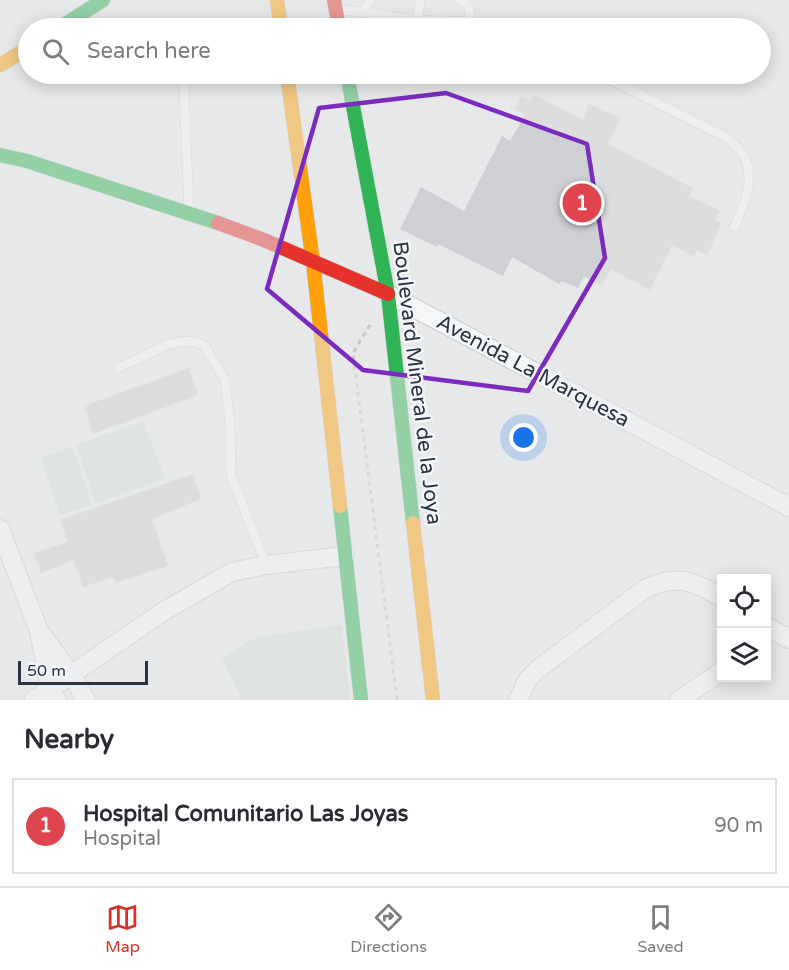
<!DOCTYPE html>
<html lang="en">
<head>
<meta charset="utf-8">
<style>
  :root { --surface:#fff; --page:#f2f2f3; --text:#2b2b33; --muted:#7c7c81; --line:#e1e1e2; --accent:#d93025 }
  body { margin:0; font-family:"Varela Round",sans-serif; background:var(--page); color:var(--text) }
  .controls { position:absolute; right:18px; bottom:18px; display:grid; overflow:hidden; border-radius:0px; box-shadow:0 3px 15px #0003 }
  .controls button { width:54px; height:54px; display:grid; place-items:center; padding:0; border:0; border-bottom:2px solid var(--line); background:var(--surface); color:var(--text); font:30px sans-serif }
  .scale { position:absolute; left:18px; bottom:15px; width:130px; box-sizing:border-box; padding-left:6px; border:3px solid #2b3445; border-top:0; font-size:16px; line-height:21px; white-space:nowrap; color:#2b3445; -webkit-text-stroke:4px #f4f6f9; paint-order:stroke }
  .you { position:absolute; left:524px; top:438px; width:21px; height:21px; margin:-15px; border:4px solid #fff; border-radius:50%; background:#1a73e8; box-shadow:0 0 0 9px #1a73e833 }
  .badge { display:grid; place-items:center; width:39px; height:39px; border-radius:50%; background:var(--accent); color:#fff; font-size:20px; font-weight:700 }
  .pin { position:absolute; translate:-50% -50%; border:3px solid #fff; box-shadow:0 2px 6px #0006 }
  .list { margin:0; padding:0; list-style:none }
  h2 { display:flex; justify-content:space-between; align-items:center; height:78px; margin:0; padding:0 24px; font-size:26px }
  h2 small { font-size:20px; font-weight:400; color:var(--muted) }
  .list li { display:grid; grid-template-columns:39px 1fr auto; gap:18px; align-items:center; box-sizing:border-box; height:96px; margin:0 12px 12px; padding:0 12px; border:2px solid var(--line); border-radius:0px }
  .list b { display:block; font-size:22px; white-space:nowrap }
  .list p { margin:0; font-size:20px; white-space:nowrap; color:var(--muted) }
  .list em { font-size:20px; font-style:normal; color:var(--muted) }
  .icon { flex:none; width:33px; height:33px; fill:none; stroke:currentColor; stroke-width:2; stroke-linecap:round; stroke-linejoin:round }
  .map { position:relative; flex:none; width:789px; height:700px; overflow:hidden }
  .search { position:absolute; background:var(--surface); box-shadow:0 3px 15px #0003; left:18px; right:18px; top:18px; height:66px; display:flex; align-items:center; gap:15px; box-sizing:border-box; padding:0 21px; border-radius:33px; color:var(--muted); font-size:22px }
  .sheet { height:186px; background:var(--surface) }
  nav { display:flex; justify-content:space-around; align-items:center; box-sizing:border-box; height:84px; border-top:2px solid var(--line); background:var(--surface); font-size:16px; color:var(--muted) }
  nav a { display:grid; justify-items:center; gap:3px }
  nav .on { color:var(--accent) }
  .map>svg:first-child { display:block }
  .green { fill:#d6ded6 }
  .building { fill:#ced0d3 }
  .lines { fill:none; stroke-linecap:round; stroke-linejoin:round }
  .lane-casing { stroke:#c4c6c8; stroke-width:10 }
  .street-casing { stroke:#c4c6c8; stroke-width:20 }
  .fast-casing { stroke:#c4c6c8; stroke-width:15 }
  .slow-casing { stroke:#c4c6c8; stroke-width:15 }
  .jam-casing { stroke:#c4c6c8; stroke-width:15 }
  .path { stroke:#c5c6ca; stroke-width:3; stroke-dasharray:4.5 4.5; stroke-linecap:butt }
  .lane { stroke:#f5f6f7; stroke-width:9 }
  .street { stroke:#f5f6f7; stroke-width:18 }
  .fast { stroke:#30b455; stroke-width:14 }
  .slow { stroke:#ff9f0a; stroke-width:14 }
  .jam { stroke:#e5322d; stroke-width:14 }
  .marked { fill:none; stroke:#7b2cbf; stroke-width:4.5; stroke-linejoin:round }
  .labels { text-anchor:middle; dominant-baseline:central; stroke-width:5; stroke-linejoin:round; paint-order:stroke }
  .street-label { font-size:21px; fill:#2b3445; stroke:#f4f6f9 }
</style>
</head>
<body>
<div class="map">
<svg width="789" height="700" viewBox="0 0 789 700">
  <rect width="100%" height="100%" fill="#e6e8ea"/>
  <path class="green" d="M143,421L165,479L95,503L76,445Z
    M73,447L92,505L60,516L41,457Z
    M342,625L350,700H242L222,658L257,637Z"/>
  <path class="building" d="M535,95L583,120L589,104L620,118L608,144L693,188L690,196L720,211L715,220L722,223L707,255L697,251L694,256L672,245L650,290L610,269L602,286L584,276L578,288L562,281L559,284L512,257L503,276L438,244L437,247L400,229L421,187L464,211L502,136L510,141L525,115L515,109L521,97L530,101Z
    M189,368L198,395L93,434L84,406Z
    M193,474L201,499L152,519L168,566L116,583L113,577L83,587L74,560L41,573L34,553L68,542L60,520Z"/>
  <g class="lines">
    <g class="lane-casing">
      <path id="lane" d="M459,0L468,5L472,22
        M338,9L417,20L472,22L499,28
        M363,11L370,0
        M417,20L420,0
        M187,74L184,89L189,209
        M599,74L725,137C761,160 750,194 734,227
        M118,368L169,344L185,341L195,342L204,345L225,380L230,422L231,475L266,565"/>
    </g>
    <g class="street-casing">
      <path id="street" d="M388,294L789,507
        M0,529L39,631L50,689L57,700
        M766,626L789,639
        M42,635L71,674L86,700
        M34,700L164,611L232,572L266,565L345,556
        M518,700L528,679L538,669L645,589C676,574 693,580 722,598
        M679,700L722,671"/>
    </g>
    <g class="fast-casing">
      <path id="fast" d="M59,28L103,0
        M347,74L388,294L413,523
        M0,155L27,161L218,223
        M340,506L361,700"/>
    </g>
    <g class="slow-casing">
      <path id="slow" d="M277,0L281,28
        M0,65L28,48
        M287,74L313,262L340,506
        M413,523L433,700"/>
    </g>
    <g class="jam-casing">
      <path id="jam" d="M334,0L339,28
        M218,223L264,240L388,294"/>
    </g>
    <path class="path" d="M370,325L353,353L397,700"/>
    <use href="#lane" class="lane"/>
    <use href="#street" class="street"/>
    <use href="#fast" class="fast"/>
    <use href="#slow" class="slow"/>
    <use href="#jam" class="jam"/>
  </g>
  <path d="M0 0H789V700H0ZM446,93L587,144L605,258L528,391L363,370L267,289L319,108Z" fill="#e6e8ea" fill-opacity=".55" fill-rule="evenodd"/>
  <path class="marked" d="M446,93L587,144L605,258L528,391L363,370L267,289L319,108Z"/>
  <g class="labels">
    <g class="street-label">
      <text transform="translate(533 371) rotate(28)">Avenida La Marquesa</text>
      <text transform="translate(417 383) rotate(83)">Boulevard Mineral de la Joya</text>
    </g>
  </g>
</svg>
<div class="controls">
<button><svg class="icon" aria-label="locate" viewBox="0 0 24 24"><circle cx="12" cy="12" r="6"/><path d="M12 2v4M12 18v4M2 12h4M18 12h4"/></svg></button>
<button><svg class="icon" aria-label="layers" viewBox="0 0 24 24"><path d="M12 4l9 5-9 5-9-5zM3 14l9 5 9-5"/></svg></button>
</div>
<div class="scale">50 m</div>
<div class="you"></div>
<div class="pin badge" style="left:582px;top:203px;background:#e0444e">1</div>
<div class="search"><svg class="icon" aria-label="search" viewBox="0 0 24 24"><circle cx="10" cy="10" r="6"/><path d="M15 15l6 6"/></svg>Search here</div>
</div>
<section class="sheet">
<h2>Nearby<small></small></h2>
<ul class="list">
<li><span class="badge" style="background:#e0444e">1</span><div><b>Hospital Comunitario Las Joyas</b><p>Hospital</p></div><em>90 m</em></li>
</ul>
</section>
<nav>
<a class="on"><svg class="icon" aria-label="map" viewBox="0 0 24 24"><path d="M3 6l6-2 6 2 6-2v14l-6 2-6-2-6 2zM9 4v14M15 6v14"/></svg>Map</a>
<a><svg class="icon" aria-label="directions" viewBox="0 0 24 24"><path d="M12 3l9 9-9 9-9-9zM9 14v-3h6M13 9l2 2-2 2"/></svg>Directions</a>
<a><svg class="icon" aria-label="saved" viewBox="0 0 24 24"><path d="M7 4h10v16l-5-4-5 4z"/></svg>Saved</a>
</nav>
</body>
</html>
